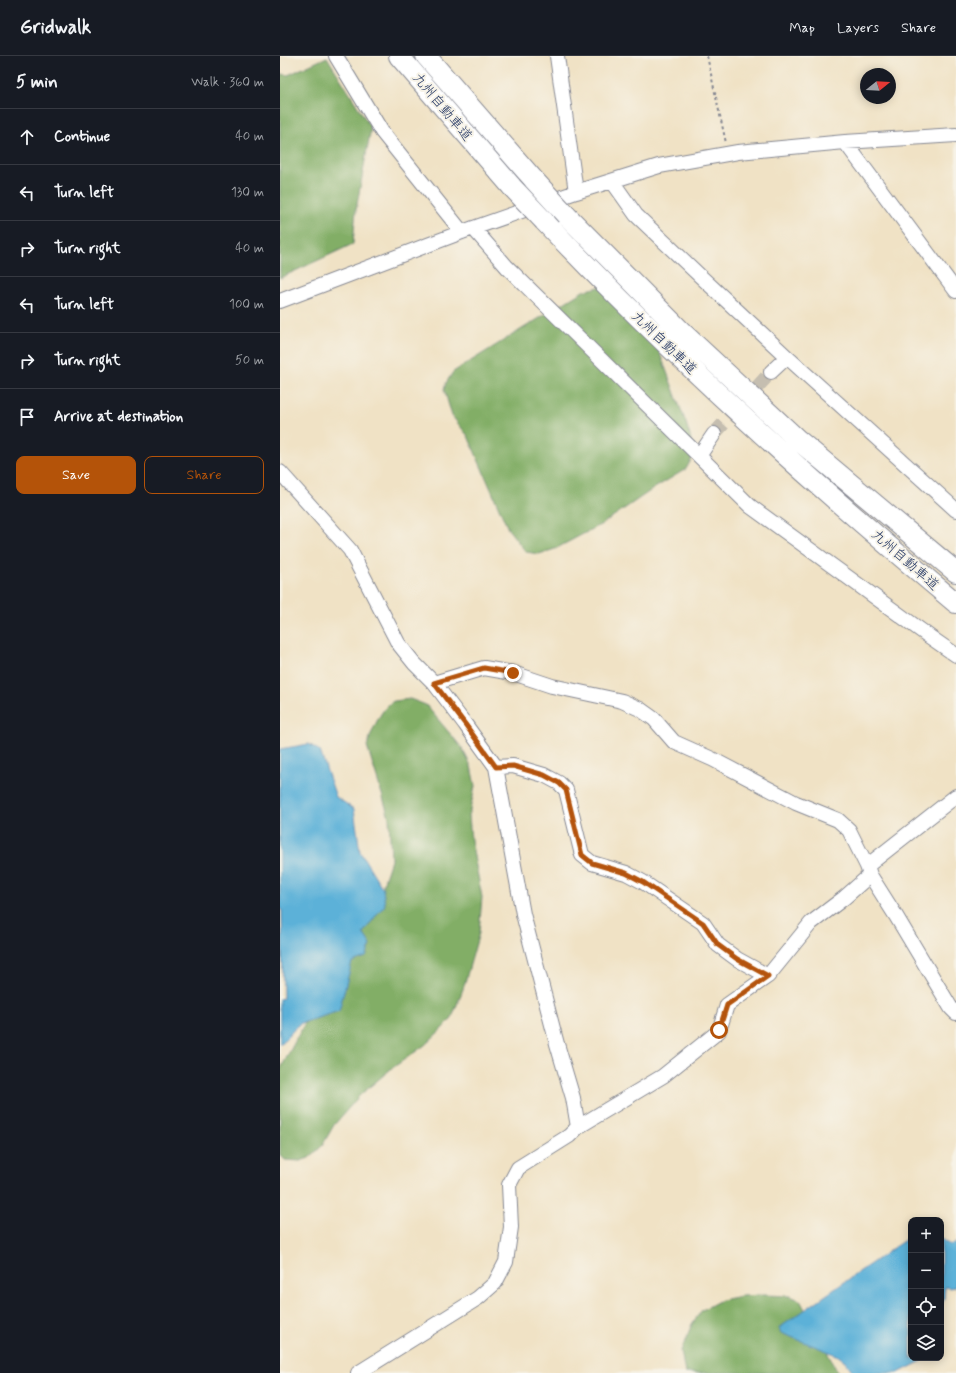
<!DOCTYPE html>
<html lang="en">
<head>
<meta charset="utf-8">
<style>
  :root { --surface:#171b24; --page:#20242c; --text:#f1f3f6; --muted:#9ea1a6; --line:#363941; --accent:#b45309 }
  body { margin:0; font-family:Mynerve,"Klee One",sans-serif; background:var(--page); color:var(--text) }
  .controls { position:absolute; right:12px; bottom:12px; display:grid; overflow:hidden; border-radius:8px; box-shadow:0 2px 10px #0003 }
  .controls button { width:36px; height:36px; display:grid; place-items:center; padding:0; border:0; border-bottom:1px solid var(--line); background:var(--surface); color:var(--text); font:20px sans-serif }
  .compass { position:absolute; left:580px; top:12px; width:36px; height:36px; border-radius:50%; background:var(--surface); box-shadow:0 2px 10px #0003; rotate:72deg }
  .stop { position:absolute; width:12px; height:12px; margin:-9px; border:3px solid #b45309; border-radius:50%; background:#fff }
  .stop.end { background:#b45309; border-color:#fff; box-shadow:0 1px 4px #0008 }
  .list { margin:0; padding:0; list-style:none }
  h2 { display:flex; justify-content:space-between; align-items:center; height:52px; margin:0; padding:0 16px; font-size:17px }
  h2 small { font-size:13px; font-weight:400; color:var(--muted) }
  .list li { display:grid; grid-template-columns:26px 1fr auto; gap:12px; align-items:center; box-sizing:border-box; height:56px; padding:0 16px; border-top:1px solid var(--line) }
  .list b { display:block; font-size:15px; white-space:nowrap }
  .list em { font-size:13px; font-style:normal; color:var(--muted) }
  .actions { display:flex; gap:8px; padding:12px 16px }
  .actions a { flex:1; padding:9px 0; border:1px solid var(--accent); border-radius:8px; text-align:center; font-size:14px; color:var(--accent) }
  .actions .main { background:var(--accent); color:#fff }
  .icon { flex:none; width:22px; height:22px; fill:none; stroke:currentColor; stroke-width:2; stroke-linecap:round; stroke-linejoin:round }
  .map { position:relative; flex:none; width:676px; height:1317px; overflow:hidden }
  header { display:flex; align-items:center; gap:24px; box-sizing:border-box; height:56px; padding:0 20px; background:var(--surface); border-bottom:1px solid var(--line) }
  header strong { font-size:19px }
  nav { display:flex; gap:22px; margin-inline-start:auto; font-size:14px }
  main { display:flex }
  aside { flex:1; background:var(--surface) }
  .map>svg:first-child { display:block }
  .forest { fill:#82ae66; stroke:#4e6e62 }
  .water { fill:#5bb1d8; stroke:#3b709b }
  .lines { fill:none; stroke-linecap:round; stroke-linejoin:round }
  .minor-tunnel { stroke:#c5beb0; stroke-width:14; stroke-dasharray:14 7; stroke-linecap:butt }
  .minor-casing { stroke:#868892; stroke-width:16 }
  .highway-casing { stroke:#868892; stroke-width:22 }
  .path { stroke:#868892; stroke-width:2; stroke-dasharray:3 3; stroke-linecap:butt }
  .minor { stroke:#fff; stroke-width:14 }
  .highway { stroke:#fff; stroke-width:20 }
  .highway-bridge-casing { stroke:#868892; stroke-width:22; stroke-linecap:butt }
  .highway-bridge { stroke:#fff; stroke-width:20 }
  .route { stroke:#b45309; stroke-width:5 }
  .labels { text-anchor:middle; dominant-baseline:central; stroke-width:4; stroke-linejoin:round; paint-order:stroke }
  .street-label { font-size:14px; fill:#1b2f5e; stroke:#f7f3e8 }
</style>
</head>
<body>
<header>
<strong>Gridwalk</strong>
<nav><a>Map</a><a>Layers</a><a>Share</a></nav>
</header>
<main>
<aside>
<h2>5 min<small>Walk · 360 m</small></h2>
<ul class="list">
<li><svg class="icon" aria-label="ahead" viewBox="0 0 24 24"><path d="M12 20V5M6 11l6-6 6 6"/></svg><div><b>Continue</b></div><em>40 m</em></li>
<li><svg class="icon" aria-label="left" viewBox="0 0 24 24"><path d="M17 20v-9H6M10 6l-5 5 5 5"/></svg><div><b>Turn left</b></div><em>130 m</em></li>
<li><svg class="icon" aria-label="right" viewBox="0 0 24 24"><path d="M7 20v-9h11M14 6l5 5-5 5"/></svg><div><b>Turn right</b></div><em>40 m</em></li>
<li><svg class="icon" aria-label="left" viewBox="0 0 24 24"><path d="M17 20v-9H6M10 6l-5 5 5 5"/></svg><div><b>Turn left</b></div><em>100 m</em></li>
<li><svg class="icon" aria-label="right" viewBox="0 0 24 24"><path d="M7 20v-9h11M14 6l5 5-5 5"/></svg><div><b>Turn right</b></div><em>50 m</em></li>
<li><svg class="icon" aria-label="arrive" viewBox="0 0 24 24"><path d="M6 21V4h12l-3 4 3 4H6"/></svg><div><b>Arrive at destination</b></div></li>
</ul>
<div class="actions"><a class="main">Save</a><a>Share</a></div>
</aside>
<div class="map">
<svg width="676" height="1317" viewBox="0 0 676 1317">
  <rect width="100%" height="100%" fill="#f7f3e8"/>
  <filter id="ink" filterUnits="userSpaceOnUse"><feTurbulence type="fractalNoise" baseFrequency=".025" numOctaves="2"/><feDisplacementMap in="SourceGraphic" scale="8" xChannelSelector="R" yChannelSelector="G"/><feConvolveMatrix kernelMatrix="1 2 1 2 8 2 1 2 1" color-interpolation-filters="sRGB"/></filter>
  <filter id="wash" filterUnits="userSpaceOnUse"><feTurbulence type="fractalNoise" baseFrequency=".012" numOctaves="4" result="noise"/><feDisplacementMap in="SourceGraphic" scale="16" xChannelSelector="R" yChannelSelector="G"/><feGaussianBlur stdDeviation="0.9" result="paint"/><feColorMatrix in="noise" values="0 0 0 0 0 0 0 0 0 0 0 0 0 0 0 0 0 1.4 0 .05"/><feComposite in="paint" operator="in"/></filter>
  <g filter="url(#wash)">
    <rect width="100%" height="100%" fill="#f0e2c5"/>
    <path class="forest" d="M47,1L91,72L76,154L73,188L0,222V18L8,19Z
      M340,226L352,233L366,260L406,367L415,397L406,413L373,433L322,468L275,493L259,498L246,496L228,473L188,380L172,360L164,333L166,327L173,316L303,235Z
      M130,643L146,649L182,692L191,710L195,730L189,759L191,784L202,841L199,877L183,933L171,964L145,989L111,1013L80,1039L54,1069L42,1090L29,1102L20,1105L5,1104L0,1099V1014L22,972L96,849L111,804L109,761L87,690C91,678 101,650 114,645C119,644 125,644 130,643Z
      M484,1239L510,1240L520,1244L558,1317H405L401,1295L412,1268L422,1254L441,1244L461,1240Z"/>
    <path class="water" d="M29,688L40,695L56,741L74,753L80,796L103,833L105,849L98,857L83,877L91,889L86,901L72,906L59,955L19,968L0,989V943L3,942L2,854L0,851V693Z
      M631,1181V1302H644L642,1305L618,1317H574L565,1305L557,1299L501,1277L499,1272L626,1183Z
      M661,1182L670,1189L676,1187V1230L671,1232L665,1231L664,1243L661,1251Z"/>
  </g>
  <g filter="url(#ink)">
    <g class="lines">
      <path class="minor-tunnel" d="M434,378L491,316"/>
      <g class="minor-casing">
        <path id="minor" d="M56,0L102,76L182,176
          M277,0L296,136
          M565,86L676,235
          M332,125L356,159L419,219L507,301L676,454
          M193,172L227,211L470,450L650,581L676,599
          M0,245L182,176L296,136L379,110L458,96L565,86L676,79
          M491,316L507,301
          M419,400L434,378
          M0,416L70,494L118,587L134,607L154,627L185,668L216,711L243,858L277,988L293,1042L298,1071
          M154,627L204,612L233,617L272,630L342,645L360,653L374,663L394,686L432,703L516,747L558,764L569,774L587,810L590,819L616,860L671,952L676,957
          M216,711L233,710L264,719L279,727L286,734L302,799L312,807L346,817L363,826L423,867L438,889L457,903L488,920
          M587,810L676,740
          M78,1317L198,1242L215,1227L226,1206L231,1171L229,1129L238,1112L289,1080L298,1071L383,1020L439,975L447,949L488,920L531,867L564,842L590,819"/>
      </g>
      <g class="highway-casing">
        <path id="highway" d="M119,0L232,131
          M146,0L254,124
          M286,159L403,277L518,384L676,516
          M264,165C393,301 532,427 676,547"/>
      </g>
      <path class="path" d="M427,0L446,87"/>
      <use href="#minor" class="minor"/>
      <use href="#highway" class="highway"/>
      <g class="highway-bridge-casing">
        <path id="highway-bridge" d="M254,124L286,159
          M232,131L264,165"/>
      </g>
      <use href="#highway-bridge" class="highway-bridge"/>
    </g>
  </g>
  <g class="lines" filter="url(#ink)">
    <path class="route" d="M233,617L204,612L154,627L185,668L216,711L233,710L264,719L279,727L286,734L302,799L312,807L346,817L363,826L423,867L438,889L457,903L488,920L447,949L439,974"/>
  </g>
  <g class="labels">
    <g class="street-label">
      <text transform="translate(162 51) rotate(50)">九州自動車道</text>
      <text transform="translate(384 287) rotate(44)">九州自動車道</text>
      <text transform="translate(625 504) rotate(41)">九州自動車道</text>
    </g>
  </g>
</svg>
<div class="controls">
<button>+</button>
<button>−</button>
<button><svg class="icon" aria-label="locate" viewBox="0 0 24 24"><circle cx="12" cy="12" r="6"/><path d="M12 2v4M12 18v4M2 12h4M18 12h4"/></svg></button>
<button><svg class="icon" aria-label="layers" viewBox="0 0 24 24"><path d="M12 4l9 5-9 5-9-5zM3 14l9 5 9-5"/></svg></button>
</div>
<svg class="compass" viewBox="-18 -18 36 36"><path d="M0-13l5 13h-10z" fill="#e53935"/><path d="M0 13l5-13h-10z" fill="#9ea1a6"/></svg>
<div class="stop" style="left:439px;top:974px"></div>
<div class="stop end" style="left:233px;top:617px"></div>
</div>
</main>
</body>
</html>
